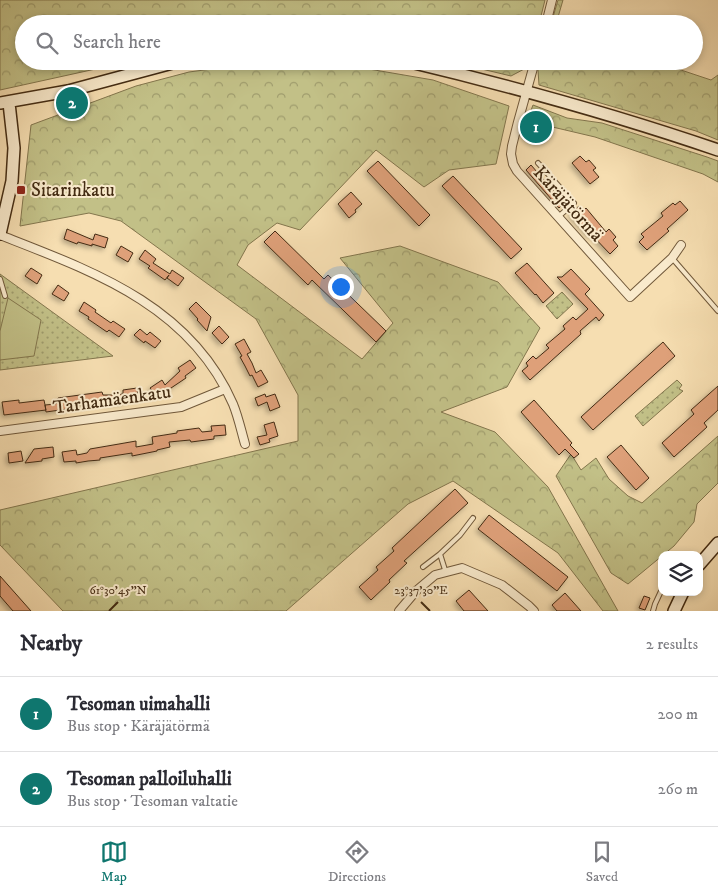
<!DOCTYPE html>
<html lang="en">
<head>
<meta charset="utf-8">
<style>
  :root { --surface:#fff; --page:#f2f2f3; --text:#2b2b33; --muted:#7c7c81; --line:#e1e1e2; --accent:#0f766e }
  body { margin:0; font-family:"IM FELL DW Pica",serif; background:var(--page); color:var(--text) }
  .controls { position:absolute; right:15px; bottom:15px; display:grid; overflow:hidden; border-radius:10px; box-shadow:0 2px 8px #0003 }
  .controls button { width:45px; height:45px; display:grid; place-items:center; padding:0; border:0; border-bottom:1px solid var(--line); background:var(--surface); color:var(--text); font:25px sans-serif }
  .you { position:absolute; left:340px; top:286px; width:18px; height:18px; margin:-12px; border:4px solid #fff; border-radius:50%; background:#1a73e8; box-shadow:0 0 0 8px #1a73e833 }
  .badge { display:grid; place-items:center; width:32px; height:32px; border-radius:50%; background:var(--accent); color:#fff; font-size:16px; font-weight:700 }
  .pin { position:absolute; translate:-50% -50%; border:2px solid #fff; box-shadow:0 1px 5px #0006 }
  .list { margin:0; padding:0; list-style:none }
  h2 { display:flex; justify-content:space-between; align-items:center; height:65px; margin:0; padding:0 20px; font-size:21px }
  h2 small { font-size:16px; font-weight:400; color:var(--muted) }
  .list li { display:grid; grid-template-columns:32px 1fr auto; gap:15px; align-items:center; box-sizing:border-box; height:75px; padding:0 20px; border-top:1px solid var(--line) }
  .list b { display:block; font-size:19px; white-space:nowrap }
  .list p { margin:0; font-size:16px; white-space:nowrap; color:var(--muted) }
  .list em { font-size:16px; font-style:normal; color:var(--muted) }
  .icon { flex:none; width:28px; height:28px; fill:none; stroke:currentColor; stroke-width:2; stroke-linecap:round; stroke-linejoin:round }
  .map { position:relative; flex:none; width:718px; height:611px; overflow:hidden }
  .search { position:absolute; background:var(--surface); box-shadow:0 2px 8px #0003; left:15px; right:15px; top:15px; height:55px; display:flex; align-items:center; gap:12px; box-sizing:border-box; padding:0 18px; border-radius:28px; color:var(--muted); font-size:19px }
  .sheet { height:215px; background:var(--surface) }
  nav { display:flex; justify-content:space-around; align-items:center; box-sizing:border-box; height:70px; border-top:1px solid var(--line); background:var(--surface); font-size:14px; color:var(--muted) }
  nav a { display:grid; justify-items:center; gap:2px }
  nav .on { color:var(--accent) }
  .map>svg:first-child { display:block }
  .forest { fill:url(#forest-crowns); stroke:#83764d }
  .park { fill:url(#park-dots); stroke:#83764d }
  .garden { fill:#c2c087; stroke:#83764d }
  .building { fill:#dea079; stroke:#442c13; filter:url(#shadow) }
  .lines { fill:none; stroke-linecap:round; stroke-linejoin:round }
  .lane-casing { stroke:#70583a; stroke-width:6 }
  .street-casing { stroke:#70583a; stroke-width:10 }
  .secondary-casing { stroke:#442c13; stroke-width:14 }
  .lane { stroke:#f9eacc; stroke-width:4 }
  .street { stroke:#f9eacc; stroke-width:8 }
  .secondary { stroke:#f9eacc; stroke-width:11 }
  .ticks { fill:none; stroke:#442c13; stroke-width:2 }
  .poi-dot { fill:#8f2418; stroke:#f9eacc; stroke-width:2 }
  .labels { text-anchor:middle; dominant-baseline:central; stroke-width:4; stroke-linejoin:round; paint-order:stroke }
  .poi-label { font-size:19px; fill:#442c13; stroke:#f9eacc; text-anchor:start }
  .street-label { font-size:19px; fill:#442c13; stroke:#f9eacc }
  .ticks-label { font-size:12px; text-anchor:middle; fill:#442c13; stroke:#f9eacc; stroke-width:4; stroke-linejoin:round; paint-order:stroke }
</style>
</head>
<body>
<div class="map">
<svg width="718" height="611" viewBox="0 0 718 611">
  <defs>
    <pattern id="forest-crowns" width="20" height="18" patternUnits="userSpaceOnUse" patternTransform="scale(1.25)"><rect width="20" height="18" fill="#c2c087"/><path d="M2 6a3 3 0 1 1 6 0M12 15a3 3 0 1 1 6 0" fill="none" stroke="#9f9c6d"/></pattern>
    <pattern id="park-dots" width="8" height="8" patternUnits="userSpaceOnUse" patternTransform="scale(1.25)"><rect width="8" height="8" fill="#c2c087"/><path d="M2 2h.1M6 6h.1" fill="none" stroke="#9f9c6d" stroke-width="1.8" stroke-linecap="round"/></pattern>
    <filter id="shadow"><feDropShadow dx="-2.5" dy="2.5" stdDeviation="2.5" flood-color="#0004"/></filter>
  </defs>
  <rect width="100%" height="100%" fill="#f6deb1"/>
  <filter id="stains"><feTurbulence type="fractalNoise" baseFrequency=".004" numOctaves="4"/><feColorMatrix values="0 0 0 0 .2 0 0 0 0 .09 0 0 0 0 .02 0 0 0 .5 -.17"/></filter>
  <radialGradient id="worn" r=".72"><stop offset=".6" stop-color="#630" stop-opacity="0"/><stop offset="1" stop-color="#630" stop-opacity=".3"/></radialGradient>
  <path class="forest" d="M0,0H545L539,24H24V61H132L0,90Z
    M558,0H563L556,24H551Z
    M322,61L433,80L509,106L496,164L449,170L424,187L376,150L300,230L277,223L248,245L237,265L362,359L393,323L340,258L400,246L498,282L540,328L507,387L441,412L495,432L548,487L618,611H603L558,553L453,481L408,504L286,611H63L0,545V510L298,441V395L256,319L121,221L89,213L20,226L31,125L136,86L189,72L264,62Z
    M448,61H529L528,67L511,76Z
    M540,61H654L711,80L718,75V140L696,131L539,85L538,70Z
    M533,105L567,118L602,123L707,157L718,161V182L703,174L595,137L527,121Z
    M718,436V483L697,504L694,522L674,546L628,584L611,573L556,476L571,454L581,470L596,458L609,479L628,496L642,503Z"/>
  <path class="park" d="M0,274L113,356L0,370Z
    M562,292L573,304L557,319L546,306Z
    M677,380L682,385L679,389L683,391L643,426L635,416Z"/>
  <path class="garden" d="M8,298L41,320L34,356L0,360V331Z"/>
  <path class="building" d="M580,156L586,162L589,160L596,168L593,170L599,177L590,184L572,163Z
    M378,161L430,215L419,226L367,171Z
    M531,165L564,203L559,208L526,170Z
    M453,176L522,249L511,259L442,186Z
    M351,192L362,204L355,210L356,212L349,218L338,204Z
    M680,201L688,210L667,229L669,231L647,250L639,242L644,237L641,234L663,216L661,213L673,203L675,205Z
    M579,206L583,211L586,208L606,232L609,229L616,237L613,240L618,246L610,254L591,234L590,236L570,214Z
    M67,229L93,240L95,234L108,238L105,248L92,244V246L78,242L77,244L64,239Z
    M275,231L324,279L328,275L386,331L376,342L312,280L308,285L264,242Z
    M121,246L133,253L128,262L116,255Z
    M145,250L156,259L153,263L170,274L172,270L184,278L178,286L167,278L169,275L165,280L148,268L150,266L139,259Z
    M527,263L554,293L543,303L536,294L535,295L515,273Z
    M31,268L42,275L37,284L25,276Z
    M571,269L590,289L585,294L604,315L599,321L596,317L580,331L581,334L530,380L522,371L528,366L526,363L533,356L536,359L549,348L546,345L565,329L563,326L573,317L576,320L588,309L557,277H562Z
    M58,285L69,293L64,301L52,294Z
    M84,302L96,310L95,312L111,323L113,321L125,329L119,337L109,330L107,332L88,319L89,317L79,311Z
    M196,302L211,317L207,331L197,320L198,319L189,309Z
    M219,326L229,337L222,344L212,333Z
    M140,329L147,335L150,332L161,341L155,348L145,341L144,343L134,335Z
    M244,339L251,352L247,354L252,363L256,373L261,370L268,382L258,387L252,375L250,376L245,366L240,357L242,356L235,344Z
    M663,342L675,356L593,430L581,417Z
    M190,360L196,368L185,376L186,378L168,390L167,388L156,396L150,388L162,380L165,385L180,371L178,368Z
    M718,386V410L704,423L707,427L674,457L662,443L694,414L691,410Z
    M137,388L138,398L124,400L125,402L104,404L103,402L81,405L67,407V409L46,412L45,405L56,404L58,398L102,392L103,395H113L123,394V390Z
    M265,394L266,397L275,394L280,407L270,411L267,402L258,406L255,398Z
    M19,400V403L44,400L46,410L4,415L2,402Z
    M534,400L572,443L570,445L579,454L574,458L565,449L559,455L521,412Z
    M274,422L278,436L269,439L270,442L260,445L257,437L267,435L264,425Z
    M225,425L226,435L214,436V439L191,442L190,440L169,442L170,447L157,450V451L132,456V453L100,458V460L88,461L76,463V461L64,462L62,452L76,450L77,455L87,453L90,449L119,444L136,441V447L153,444L152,437L177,433V431L199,428L202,432L212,431L211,426Z
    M621,445L649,478L636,490L607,457Z
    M53,447L54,457L42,459V461L25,463L34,449Z
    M21,451L23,461L9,463L8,453Z
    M455,489L468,503L404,561L407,563L389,580L390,582L371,600L359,587L378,570L376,567L394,551L392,548Z
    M489,515L568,577L557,591L478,529Z
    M0,576L31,611H13L0,596Z
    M469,590L488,611H464L456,601Z
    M565,593L581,611H557L552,605Z
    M644,596L650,598L645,610L639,608Z"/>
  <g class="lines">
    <g class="lane-casing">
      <path id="lane" d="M538,163L574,203L558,217
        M672,258L718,311
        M0,279L5,296
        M423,567L440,554
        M446,573L440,554L460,535L473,518
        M653,611L655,604L662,589"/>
    </g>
    <g class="street-casing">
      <path id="street" d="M546,24L552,0
        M535,61L518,122L512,146L511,154L513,164L517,171L630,297L672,258L681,245
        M0,235C92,271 190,305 233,404C238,416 241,430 245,444
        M0,431L181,407L225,389
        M399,611L416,591L435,575L462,568L502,585L529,606L534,611"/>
    </g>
    <g class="secondary-casing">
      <path id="secondary" d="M406,61C511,86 616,115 718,150
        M0,103L68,91L180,61
        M0,234L12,181L14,148L9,103
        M699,565L718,543
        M674,611L683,592"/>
    </g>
    <use href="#lane" class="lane"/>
    <use href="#street" class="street"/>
    <use href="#secondary" class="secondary"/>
  </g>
  <path class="ticks" d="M421,602L430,611M109,611L118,602"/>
  <rect class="poi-dot" x="16" y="185" width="10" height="10" rx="2.5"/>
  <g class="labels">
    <g class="poi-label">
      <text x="31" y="190">Sitarinkatu</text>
    </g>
    <g class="street-label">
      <text transform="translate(568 204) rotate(48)">Käräjätörmä</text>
      <text transform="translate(112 400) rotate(-8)">Tarhamäenkatu</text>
    </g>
  </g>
  <g class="ticks-label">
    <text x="421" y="594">23°37'30"E</text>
    <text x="118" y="594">61°30'45"N</text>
  </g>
  <rect width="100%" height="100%" filter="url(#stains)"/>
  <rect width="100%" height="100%" fill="url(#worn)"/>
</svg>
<div class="controls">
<button><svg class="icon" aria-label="layers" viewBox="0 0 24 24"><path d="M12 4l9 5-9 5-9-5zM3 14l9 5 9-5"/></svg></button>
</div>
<div class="you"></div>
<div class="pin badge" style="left:536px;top:127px">1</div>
<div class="pin badge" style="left:72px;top:103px">2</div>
<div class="search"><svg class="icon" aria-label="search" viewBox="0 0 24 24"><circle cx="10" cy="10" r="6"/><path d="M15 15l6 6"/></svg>Search here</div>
</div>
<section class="sheet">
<h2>Nearby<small>2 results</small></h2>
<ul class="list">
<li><span class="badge">1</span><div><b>Tesoman uimahalli</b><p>Bus stop · Käräjätörmä</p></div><em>200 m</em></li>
<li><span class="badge">2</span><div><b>Tesoman palloiluhalli</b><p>Bus stop · Tesoman valtatie</p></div><em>260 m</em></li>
</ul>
</section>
<nav>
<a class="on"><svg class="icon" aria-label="map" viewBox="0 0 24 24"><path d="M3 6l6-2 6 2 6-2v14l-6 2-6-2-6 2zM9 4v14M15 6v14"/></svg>Map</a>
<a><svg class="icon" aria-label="directions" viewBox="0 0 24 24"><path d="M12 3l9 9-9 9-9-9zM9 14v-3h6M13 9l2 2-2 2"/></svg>Directions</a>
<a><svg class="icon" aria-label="saved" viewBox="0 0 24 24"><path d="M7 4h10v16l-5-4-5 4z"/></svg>Saved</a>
</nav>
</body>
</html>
